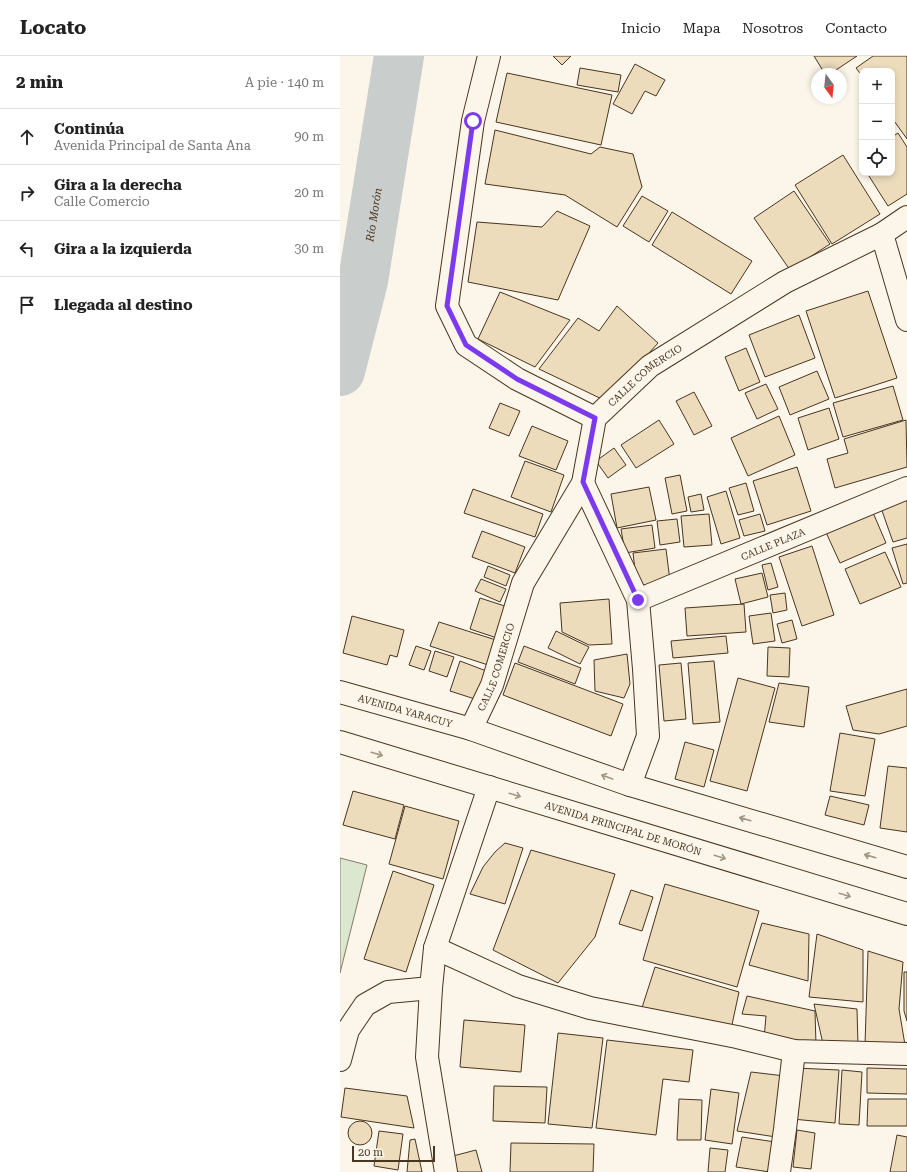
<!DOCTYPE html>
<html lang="es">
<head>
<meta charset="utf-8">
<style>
  :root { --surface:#fff; --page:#f2f2f2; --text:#222; --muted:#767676; --line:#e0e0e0 }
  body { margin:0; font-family:"Roboto Serif",serif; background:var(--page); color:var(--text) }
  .controls { position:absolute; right:12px; top:12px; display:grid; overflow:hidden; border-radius:8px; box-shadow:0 2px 6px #0003 }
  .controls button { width:36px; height:36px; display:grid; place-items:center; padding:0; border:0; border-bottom:1px solid var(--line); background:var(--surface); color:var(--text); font:20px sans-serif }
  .compass { position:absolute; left:471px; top:12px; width:36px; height:36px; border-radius:50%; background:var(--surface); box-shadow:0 2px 6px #0003; rotate:165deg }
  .scale { position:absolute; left:12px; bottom:10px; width:83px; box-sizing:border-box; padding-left:4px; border:2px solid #4a3520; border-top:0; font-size:11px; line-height:14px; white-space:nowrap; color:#4a3520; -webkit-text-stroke:3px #fbf6e9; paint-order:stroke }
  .stop { position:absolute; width:12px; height:12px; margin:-9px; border:3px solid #7c3aed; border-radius:50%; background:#fff }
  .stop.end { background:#7c3aed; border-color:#fff; box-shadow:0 1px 4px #0008 }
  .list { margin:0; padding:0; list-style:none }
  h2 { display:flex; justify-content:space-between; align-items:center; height:52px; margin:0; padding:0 16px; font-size:17px }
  h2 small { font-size:13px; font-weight:400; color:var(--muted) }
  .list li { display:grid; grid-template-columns:26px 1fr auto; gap:12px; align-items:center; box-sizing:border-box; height:56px; padding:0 16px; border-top:1px solid var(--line) }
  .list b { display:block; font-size:15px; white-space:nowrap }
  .list p { margin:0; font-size:13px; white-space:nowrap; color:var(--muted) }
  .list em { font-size:13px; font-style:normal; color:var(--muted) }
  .icon { flex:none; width:22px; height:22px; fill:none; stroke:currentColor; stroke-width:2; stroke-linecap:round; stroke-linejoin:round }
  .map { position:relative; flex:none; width:567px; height:1116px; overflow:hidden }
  header { display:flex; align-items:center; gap:24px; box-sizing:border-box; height:56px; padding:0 20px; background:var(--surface); border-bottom:1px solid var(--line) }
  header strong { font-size:19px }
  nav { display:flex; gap:22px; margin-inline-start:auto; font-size:14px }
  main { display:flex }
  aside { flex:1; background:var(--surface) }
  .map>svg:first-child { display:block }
  .green { fill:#dce7d0; stroke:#887966 }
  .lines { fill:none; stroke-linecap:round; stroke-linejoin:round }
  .river { stroke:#c9cecd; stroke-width:50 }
  .building { fill:#ecdcbc; stroke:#4a3520 }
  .minor-casing { stroke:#4a3520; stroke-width:24 }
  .major-casing { stroke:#4a3520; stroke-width:24 }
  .minor { stroke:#fbf6e9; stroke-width:22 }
  .major { stroke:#fbf6e9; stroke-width:22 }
  .oneway { stroke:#a29684 }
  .route { stroke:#7c3aed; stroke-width:5 }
  .labels { text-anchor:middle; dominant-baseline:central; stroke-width:3; stroke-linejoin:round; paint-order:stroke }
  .street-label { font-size:10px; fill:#4a3520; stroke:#fbf6e9 }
  .water-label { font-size:11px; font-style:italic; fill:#4a3520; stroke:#fbf6e9 }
</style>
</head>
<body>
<header>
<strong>Locato</strong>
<nav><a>Inicio</a><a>Mapa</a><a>Nosotros</a><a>Contacto</a></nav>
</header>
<main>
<aside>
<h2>2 min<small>A pie · 140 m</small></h2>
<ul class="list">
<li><svg class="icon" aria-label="ahead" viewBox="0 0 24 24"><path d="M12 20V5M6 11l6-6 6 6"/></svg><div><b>Continúa</b><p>Avenida Principal de Santa Ana</p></div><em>90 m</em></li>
<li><svg class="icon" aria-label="right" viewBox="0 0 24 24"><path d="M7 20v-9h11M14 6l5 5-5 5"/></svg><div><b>Gira a la derecha</b><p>Calle Comercio</p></div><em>20 m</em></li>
<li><svg class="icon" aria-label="left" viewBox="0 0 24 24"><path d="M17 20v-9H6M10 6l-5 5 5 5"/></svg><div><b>Gira a la izquierda</b></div><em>30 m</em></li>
<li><svg class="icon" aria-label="arrive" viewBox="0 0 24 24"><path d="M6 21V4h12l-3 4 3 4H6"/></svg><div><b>Llegada al destino</b></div></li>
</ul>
</aside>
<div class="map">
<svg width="567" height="1116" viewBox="0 0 567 1116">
  <rect width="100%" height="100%" fill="#fbf6e9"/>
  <path class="green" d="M0,802L27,809L0,917Z"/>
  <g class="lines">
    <path class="river" id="s1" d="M0,315L23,225L59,0"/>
  </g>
  <path class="building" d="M213,0H231L222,9Z
    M474,0H517L490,18H485Z
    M533,0H567V83L552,62V15H522V20L516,12Z
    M295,8L325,24L316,40L305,35L292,58L273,48Z
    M240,12L281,19L278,36L237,29Z
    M167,17L272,39L261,89L156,66Z
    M155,74L251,98L260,91L293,98L302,131L277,171L225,139L145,128Z
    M558,77L567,91V138L548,150L527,117H552V81Z
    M503,99L540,158L492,188L455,129Z
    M454,135L490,188L450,214L414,162Z
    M302,140L328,155L309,186L283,170Z
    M217,155L250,170L218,244L128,226L137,166L202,171Z
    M332,156L412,205L391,238L312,189Z
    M528,235L557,322L495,342L466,255Z
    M160,236L230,264L195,311L138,283Z
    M277,250L318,287L266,345L199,313L238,262L259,275Z
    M459,259L475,302L425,321L409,279Z
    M406,292L420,326L399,335L385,301Z
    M477,315L489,343L450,359L439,331Z
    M426,328L438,353L417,363L405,337Z
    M553,330L563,364L503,381L493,347Z
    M354,336L372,370L354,379L336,345Z
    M160,347L180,355L169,380L149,372Z
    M489,352L499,383L468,394L458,362Z
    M439,360L455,399L408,420L391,382Z
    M319,364L334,388L296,412L281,389Z
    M566,364L567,411L495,432L487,403L508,397L504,383Z
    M192,370L228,385L216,414L179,400Z
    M274,392L286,409L268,422L256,405Z
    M185,405L224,419L211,456L171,441Z
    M457,411L471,455L427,469L413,425Z
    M340,419L347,455L332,458L325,422Z
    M406,427L414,455L398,459L389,432Z
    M309,431L316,464L277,472L271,438Z
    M133,433L203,458L195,481L124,457Z
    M386,435L400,482L381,488L367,441Z
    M361,438L364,454L351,456L348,441Z
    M567,440V482L553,486L540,449Z
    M531,452L546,487L500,507L484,472Z
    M369,458L372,489L344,491L341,460Z
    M420,458L425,475L404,480L399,464Z
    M337,463L340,486L320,489L317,465Z
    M312,469L315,492L285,497L281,473Z
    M142,475L185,491L175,517L132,501Z
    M567,488V527L563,528L552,492Z
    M472,490L494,559L462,570L439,501Z
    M326,493L330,525L297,530L293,497Z
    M545,496L561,531L520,548L505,513Z
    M431,507L438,531L428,534L422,509Z
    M148,510L170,519L166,530L144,521Z
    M422,517L428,541L401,548L395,523Z
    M141,523L166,533L160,546L135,535Z
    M445,537L447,554L433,557L430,539Z
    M140,542L171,552L160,583L130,573Z
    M269,543L272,588L249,589L222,576L220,547Z
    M404,548L406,576L347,580L345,552Z
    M431,557L435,585L413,588L409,560Z
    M12,560L64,574L57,601L50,599L47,609L3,597Z
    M452,564L457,583L442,587L437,568Z
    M99,566L156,584L148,609L90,590Z
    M216,575L249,591L240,608L208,592Z
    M386,580L388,597L333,602L331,585Z
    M76,590L91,595L84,614L69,609Z
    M184,590L241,612L235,628L178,606Z
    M428,591L450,592L449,621L427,620Z
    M95,595L114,601L107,621L89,615Z
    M287,598L290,628L284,642L255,635L254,604Z
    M120,605L149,616L138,644L110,635Z
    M374,605L380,666L353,668L348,607Z
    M175,607L283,648L271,680L163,639Z
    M341,607L346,663L324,665L319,609Z
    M398,622L435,632L407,735L370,725Z
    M439,627L469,631L464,671L429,666Z
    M567,633V670L539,678L513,674L506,650Z
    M500,677L535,683L525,740L490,735Z
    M345,686L374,694L364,731L335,723Z
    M548,710L567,712V776L540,772Z
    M13,735L64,749L55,783L3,769Z
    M490,740L529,749L524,769L485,759Z
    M65,750L119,765L103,823L49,808Z
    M165,787L183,792L165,848L130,838L143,811L155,796Z
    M191,794L275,818L255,881L218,927L153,894Z
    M53,815L94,829L66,916L24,903Z
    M325,828L419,855L397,931L303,904Z
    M291,834L313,841L302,875L279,868Z
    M422,867L469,878L468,925L409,909Z
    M477,878L523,894V946L469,941Z
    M528,895L563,906L559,953L565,989H525Z
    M315,911L399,936L390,978L300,958Z
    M564,916H567V965L564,955Z
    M407,940L475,955L476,989L424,983L426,960L402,958Z
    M474,948L517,953L518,989L483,988Z
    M124,964L185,969L181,1016L120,1011Z
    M218,977L263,982L252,1072L208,1068Z
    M267,984L353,994L349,1026L323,1023L316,1079L256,1072Z
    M456,1012L499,1014L495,1067L452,1063Z
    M527,1012L567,1013V1038L527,1037Z
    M502,1014L522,1016L519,1069L499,1068Z
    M411,1016L445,1020L436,1081L397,1075Z
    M154,1030L207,1031L205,1067L153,1065Z
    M5,1032L67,1040L74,1072L1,1061Z
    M371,1033L399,1037L392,1088L365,1084Z
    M339,1043L362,1044L361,1084H337Z
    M528,1043H567V1070H527Z
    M8 1077a12 12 0 1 1 24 0a12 12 0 1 1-24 0Z
    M457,1074L475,1077L471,1113L453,1111Z
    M39,1075L63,1078L58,1114L34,1110Z
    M557,1079L567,1081V1116H550Z
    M402,1081L435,1086L430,1116L396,1111Z
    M75,1083L82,1116H67L70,1084Z
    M171,1087L254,1088L253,1116H170Z
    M370,1092L388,1094L385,1116H368Z
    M136,1094L142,1116H117L113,1100Z"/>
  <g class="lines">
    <g class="minor-casing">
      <g id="minor">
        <path d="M149,0L133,65L107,250L126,289L177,323L255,362"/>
        <path d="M542,178L567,264"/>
        <path d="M243,427L298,544L304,613L308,680L290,729"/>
        <path id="s2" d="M298,544L567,432"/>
        <path id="s3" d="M131,673L152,629L183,527L243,427L255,362L310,310L445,226L542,178L567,161"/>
        <path d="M95,892L178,930L250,952L397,981L454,995L567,998"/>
        <path d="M0,1004L8,974L25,949L48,936L91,932"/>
        <path d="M106,1116L87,1001L91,932L95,892L149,731"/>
        <path d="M439,1116L445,1073L454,995"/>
      </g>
    </g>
    <g class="major-casing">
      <g id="major">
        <path id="s4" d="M0,636L131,673L290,729L567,811"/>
        <path id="s5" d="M0,686L567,858"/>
      </g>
    </g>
    <use href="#minor" class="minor"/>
    <use href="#major" class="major"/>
  </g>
  <defs><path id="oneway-shaft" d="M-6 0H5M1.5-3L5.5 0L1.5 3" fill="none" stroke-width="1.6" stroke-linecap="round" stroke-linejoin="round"/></defs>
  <g class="oneway">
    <use href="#oneway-shaft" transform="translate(37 698) rotate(17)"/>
    <use href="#oneway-shaft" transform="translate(267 721) rotate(-160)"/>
    <use href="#oneway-shaft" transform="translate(175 739) rotate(17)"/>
    <use href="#oneway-shaft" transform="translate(405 763) rotate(-164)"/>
    <use href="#oneway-shaft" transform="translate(530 800) rotate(-164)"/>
    <use href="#oneway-shaft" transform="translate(380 801) rotate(17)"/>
    <use href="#oneway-shaft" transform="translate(505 839) rotate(17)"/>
  </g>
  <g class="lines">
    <path class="route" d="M133,65L107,250L126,289L177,323L255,362L243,426L298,544"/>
  </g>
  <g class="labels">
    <g class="street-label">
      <text stroke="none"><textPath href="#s3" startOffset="404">CALLE COMERCIO</textPath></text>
      <text stroke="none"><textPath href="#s2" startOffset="146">CALLE PLAZA</textPath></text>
      <text stroke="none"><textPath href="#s3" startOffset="67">CALLE COMERCIO</textPath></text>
      <text stroke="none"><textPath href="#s4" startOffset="68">AVENIDA YARACUY</textPath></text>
      <text stroke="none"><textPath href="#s5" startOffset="296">AVENIDA PRINCIPAL DE MORÓN</textPath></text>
    </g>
    <g class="water-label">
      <text stroke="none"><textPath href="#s1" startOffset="160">Río Morón</textPath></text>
    </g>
  </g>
</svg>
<div class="controls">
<button>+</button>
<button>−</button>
<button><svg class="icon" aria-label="locate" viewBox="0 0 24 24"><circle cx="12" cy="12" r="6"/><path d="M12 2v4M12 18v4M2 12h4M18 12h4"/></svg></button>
</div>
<svg class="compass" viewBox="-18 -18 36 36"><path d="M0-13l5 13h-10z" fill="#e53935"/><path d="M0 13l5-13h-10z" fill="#767676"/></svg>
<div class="scale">20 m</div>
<div class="stop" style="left:133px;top:65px"></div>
<div class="stop end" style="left:298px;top:544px"></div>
</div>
</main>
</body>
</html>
